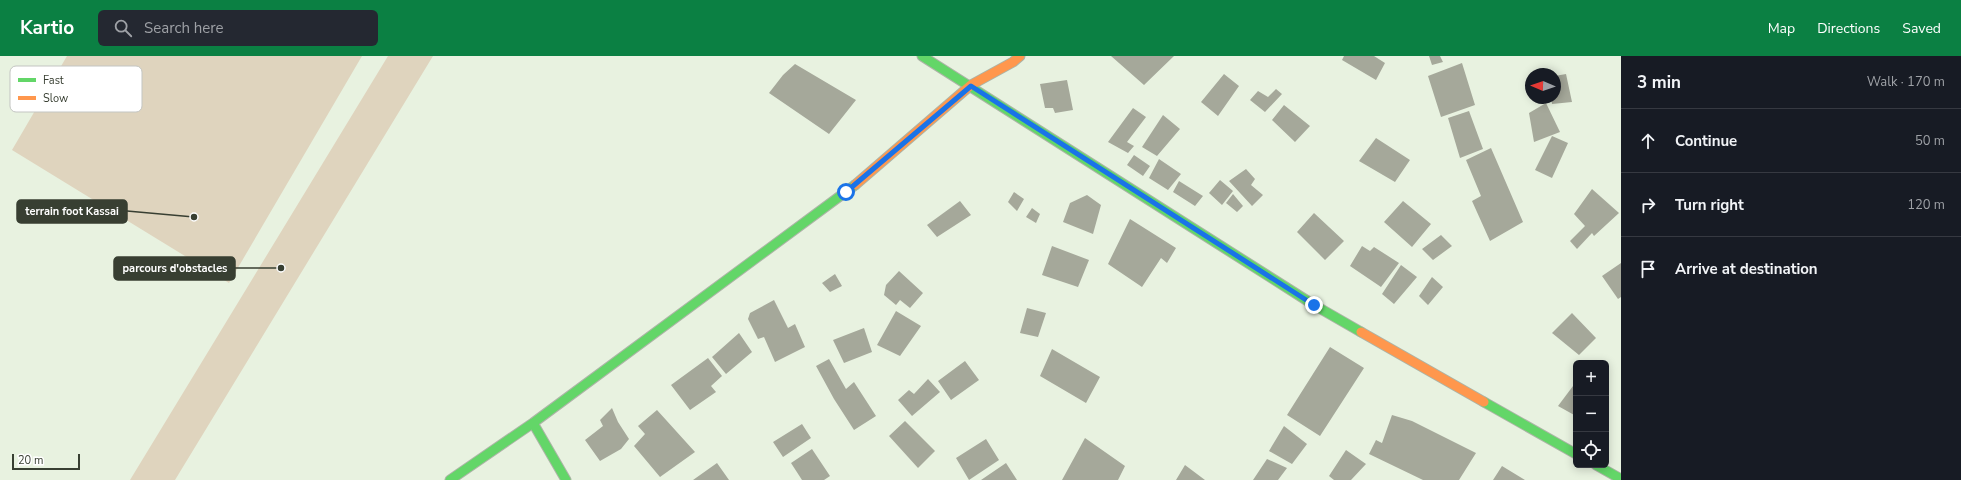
<!DOCTYPE html>
<html lang="en">
<head>
<meta charset="utf-8">
<style>
  :root { --surface:#171b24; --page:#242831; --text:#f1f3f6; --muted:#9ea1a6; --line:#363941; --accent:#0b8043 }
  body { margin:0; font-family:"Nunito Sans",sans-serif; background:var(--page); color:var(--text) }
  .controls { position:absolute; right:12px; bottom:12px; display:grid; overflow:hidden; border-radius:6px; box-shadow:0 2px 10px #0003 }
  .controls button { width:36px; height:36px; display:grid; place-items:center; padding:0; border:0; border-bottom:1px solid var(--line); background:var(--surface); color:var(--text); font:20px sans-serif }
  .compass { position:absolute; left:1525px; top:12px; width:36px; height:36px; border-radius:50%; background:var(--surface); box-shadow:0 2px 10px #0003; rotate:272deg }
  .scale { position:absolute; left:12px; bottom:10px; width:68px; box-sizing:border-box; padding-left:4px; border:2px solid #383f32; border-top:0; font-size:11px; line-height:14px; white-space:nowrap; color:#383f32; -webkit-text-stroke:3px #fff; paint-order:stroke }
  .stop { position:absolute; width:12px; height:12px; margin:-9px; border:3px solid #1a73e8; border-radius:50%; background:#fff }
  .stop.end { background:#1a73e8; border-color:#fff; box-shadow:0 1px 4px #0008 }
  .list { margin:0; padding:0; list-style:none }
  h2 { display:flex; justify-content:space-between; align-items:center; height:52px; margin:0; padding:0 16px; font-size:17px }
  h2 small { font-size:13px; font-weight:400; color:var(--muted) }
  .list li { display:grid; grid-template-columns:26px 1fr auto; gap:12px; align-items:center; box-sizing:border-box; height:64px; padding:0 16px; border-top:1px solid var(--line) }
  .list b { display:block; font-size:15px; white-space:nowrap }
  .list em { font-size:13px; font-style:normal; color:var(--muted) }
  .icon { flex:none; width:22px; height:22px; fill:none; stroke:currentColor; stroke-width:2; stroke-linecap:round; stroke-linejoin:round }
  .map { position:relative; flex:none; width:1621px; height:424px; overflow:hidden }
  header { display:flex; align-items:center; gap:24px; box-sizing:border-box; height:56px; padding:0 20px; background:var(--accent); color:#fff }
  header strong { font-size:19px }
  nav { display:flex; gap:22px; margin-inline-start:auto; font-size:14px }
  .search { width:280px; height:36px; background:var(--page); display:flex; align-items:center; gap:10px; box-sizing:border-box; padding:0 14px; border-radius:6px; color:var(--muted); font-size:15px }
  main { display:flex }
  aside { flex:1; background:var(--surface) }
  .map>svg:first-child { display:block }
  .green { fill:#dfd4be }
  .building { fill:#a5a89a }
  .lines { fill:none; stroke-linecap:round; stroke-linejoin:round }
  .fast-casing { stroke:#acb4a6; stroke-width:11 }
  .slow-casing { stroke:#acb4a6; stroke-width:11 }
  .fast { stroke:#63d668; stroke-width:9 }
  .slow { stroke:#ff974d; stroke-width:9 }
  .route { stroke:#1a73e8; stroke-width:5 }
  .key { fill:#fff; stroke:#c3c5c2; stroke-width:1 }
  .key-label { font-size:11px; fill:#383f32 }
  .leader { fill:none; stroke:#383f32; stroke-width:1.5 }
  .callout-dot { fill:#383f32; stroke:#fff; stroke-width:1.5 }
  .callout { fill:#383f32; stroke:#383f32; stroke-width:1.5 }
  .callout-label { font-size:11px; text-anchor:middle; font-weight:bold; fill:#fff }
</style>
</head>
<body>
<header>
<strong>Kartio</strong>
<div class="search"><svg class="icon" aria-label="search" viewBox="0 0 24 24"><circle cx="10" cy="10" r="6"/><path d="M15 15l6 6"/></svg>Search here</div>
<nav><a>Map</a><a>Directions</a><a>Saved</a></nav>
</header>
<main>
<div class="map">
<svg width="1621" height="424" viewBox="0 0 1621 424">
  <rect width="100%" height="100%" fill="#e8f2e0"/>
  <path class="green" d="M67,0H362L229,227L12,94Z
    M388,0H433L175,424H130Z"/>
  <path class="building" d="M1111,0H1174L1144,29Z
    M1344,0H1374L1385,7L1376,24L1342,4Z
    M1429,0H1440L1443,6L1432,9Z
    M1462,7L1475,49L1441,61L1428,20Z
    M795,8L856,44L829,78L769,37L783,19Z
    M1224,18L1239,30L1218,60L1201,46Z
    M1566,18L1572,46L1552,48L1551,42H1555V20Z
    M1067,24L1073,54L1055,57L1053,52H1045L1040,28Z
    M1276,33L1282,38L1265,56L1250,44L1258,35L1268,41Z
    M1546,47L1560,76L1534,86L1529,57Z
    M1284,49L1310,70L1295,86L1272,64Z
    M1133,52L1146,61L1127,86L1134,90L1128,97L1108,86Z
    M1469,55L1483,93L1460,102L1448,62Z
    M1163,59L1180,73L1157,100L1142,91Z
    M1552,80L1568,87L1552,122L1535,114Z
    M1376,82L1410,104L1395,126L1359,105Z
    M1491,92L1523,166L1490,185L1472,145L1481,140L1466,104Z
    M1134,99L1150,110L1143,120L1127,109Z
    M1159,103L1181,118L1168,134L1149,122Z
    M1246,113L1255,123L1251,129L1263,139L1252,150L1229,125Z
    M1220,124L1233,135L1222,149L1209,137Z
    M1179,125L1203,140L1195,150L1173,136Z
    M1592,133L1619,157L1594,180L1592,177L1577,193L1570,185L1585,170L1574,158Z
    M1014,136L1024,143L1017,155L1008,146Z
    M1233,138L1243,150L1237,156L1226,147Z
    M1087,139L1101,149L1093,178L1063,166L1070,147Z
    M960,145L971,159L937,181L927,169Z
    M1403,145L1431,168L1412,191L1384,166Z
    M1032,152L1040,158L1036,167L1026,161Z
    M1314,157L1344,185L1325,204L1297,176Z
    M1130,163L1176,192L1167,207L1161,202L1142,231L1108,208Z
    M1441,179L1452,190L1433,204L1422,193Z
    M1052,190L1089,204L1078,231L1042,219Z
    M1362,190L1370,195L1374,191L1399,207L1381,231L1350,210Z
    M1621,207V241L1618,243L1602,220Z
    M1401,209L1417,221L1394,248L1382,238Z
    M899,215L923,237L910,252L900,244L896,249L884,239L886,229Z
    M835,218L842,230L830,236L822,227Z
    M1432,221L1443,231L1428,249L1419,240Z
    M774,244L788,272L795,268L805,291L775,306L764,281L758,283L748,263L750,257Z
    M1027,252L1046,257L1038,281L1020,277Z
    M896,255L921,270L900,300L877,289Z
    M1572,257L1596,282L1579,299L1552,277Z
    M864,272L872,296L844,307L833,284Z
    M739,277L752,296L726,318L712,301Z
    M1330,291L1364,312L1320,380L1287,359Z
    M1052,293L1100,321L1086,347L1040,320Z
    M708,302L722,320L711,330L716,336L690,354L671,329Z
    M829,303L846,333L854,326L876,360L854,374L834,343L816,310Z
    M965,305L979,324L951,344L938,325Z
    M928,323L940,336L912,360L898,344L909,334L914,338Z
    M1576,326V360L1558,350Z
    M612,352L618,366L629,383L621,393L600,405L585,384L603,370L600,364Z
    M657,354L695,396L660,421L634,390L645,378L638,370Z
    M1392,359L1412,365L1476,397L1459,424H1423L1369,398L1376,384L1382,387Z
    M905,365L935,395L918,412L889,380Z
    M802,368L811,382L783,401L773,386Z
    M1284,370L1307,388L1292,408L1269,395Z
    M1085,382L1125,410L1118,424H1062Z
    M986,383L999,404L969,424L956,402Z
    M812,393L830,420L824,424H802L791,407Z
    M1346,394L1366,408L1351,424H1334L1329,420Z
    M1267,403L1287,412L1278,424H1253Z
    M717,407L729,424H693Z
    M1006,407L1017,424H981Z
    M1185,409L1205,424H1176Z
    M1502,410L1525,424H1493Z"/>
  <g class="lines">
    <g class="fast-casing">
      <path id="fast" d="M922,0L1314,249L1361,276
        M1484,346L1576,398
        M533,367L566,424
        M1596,409L1621,423
        M450,424L533,367L855,129"/>
    </g>
    <g class="slow-casing">
      <path id="slow" d="M855,129L971,29L1013,6L1020,0
        M1361,276L1484,346"/>
    </g>
    <use href="#fast" class="fast"/>
    <use href="#slow" class="slow"/>
  </g>
  <g class="lines">
    <path class="route" d="M846,136L971,30L1314,249"/>
  </g>
  <rect x="10" y="10" width="132" height="46" rx="6" class="key"/>
  <rect x="18" y="22" width="18" height="4" fill="#63d668"/>
  <rect x="18" y="40" width="18" height="4" fill="#ff974d"/>
  <g class="key-label">
    <text x="43" y="28">Fast</text>
    <text x="43" y="46">Slow</text>
  </g>
  <path class="leader" d="M194 161L127 155M281 212L235 212"/>
  <g class="callout-dot">
    <circle cx="194" cy="161" r="4"/>
    <circle cx="281" cy="212" r="4"/>
  </g>
  <g class="callout">
    <rect x="17" y="144" width="110" height="23" rx="4"/>
    <rect x="114" y="201" width="121" height="23" rx="4"/>
  </g>
  <g class="callout-label">
    <text x="72" y="159">terrain foot Kassai</text>
    <text x="175" y="216">parcours d'obstacles</text>
  </g>
</svg>
<div class="controls">
<button>+</button>
<button>−</button>
<button><svg class="icon" aria-label="locate" viewBox="0 0 24 24"><circle cx="12" cy="12" r="6"/><path d="M12 2v4M12 18v4M2 12h4M18 12h4"/></svg></button>
</div>
<svg class="compass" viewBox="-18 -18 36 36"><path d="M0-13l5 13h-10z" fill="#e53935"/><path d="M0 13l5-13h-10z" fill="#9ea1a6"/></svg>
<div class="scale">20 m</div>
<div class="stop" style="left:846px;top:136px"></div>
<div class="stop end" style="left:1314px;top:249px"></div>
</div>
<aside>
<h2>3 min<small>Walk · 170 m</small></h2>
<ul class="list">
<li><svg class="icon" aria-label="ahead" viewBox="0 0 24 24"><path d="M12 20V5M6 11l6-6 6 6"/></svg><div><b>Continue</b></div><em>50 m</em></li>
<li><svg class="icon" aria-label="right" viewBox="0 0 24 24"><path d="M7 20v-9h11M14 6l5 5-5 5"/></svg><div><b>Turn right</b></div><em>120 m</em></li>
<li><svg class="icon" aria-label="arrive" viewBox="0 0 24 24"><path d="M6 21V4h12l-3 4 3 4H6"/></svg><div><b>Arrive at destination</b></div></li>
</ul>
</aside>
</main>
</body>
</html>
